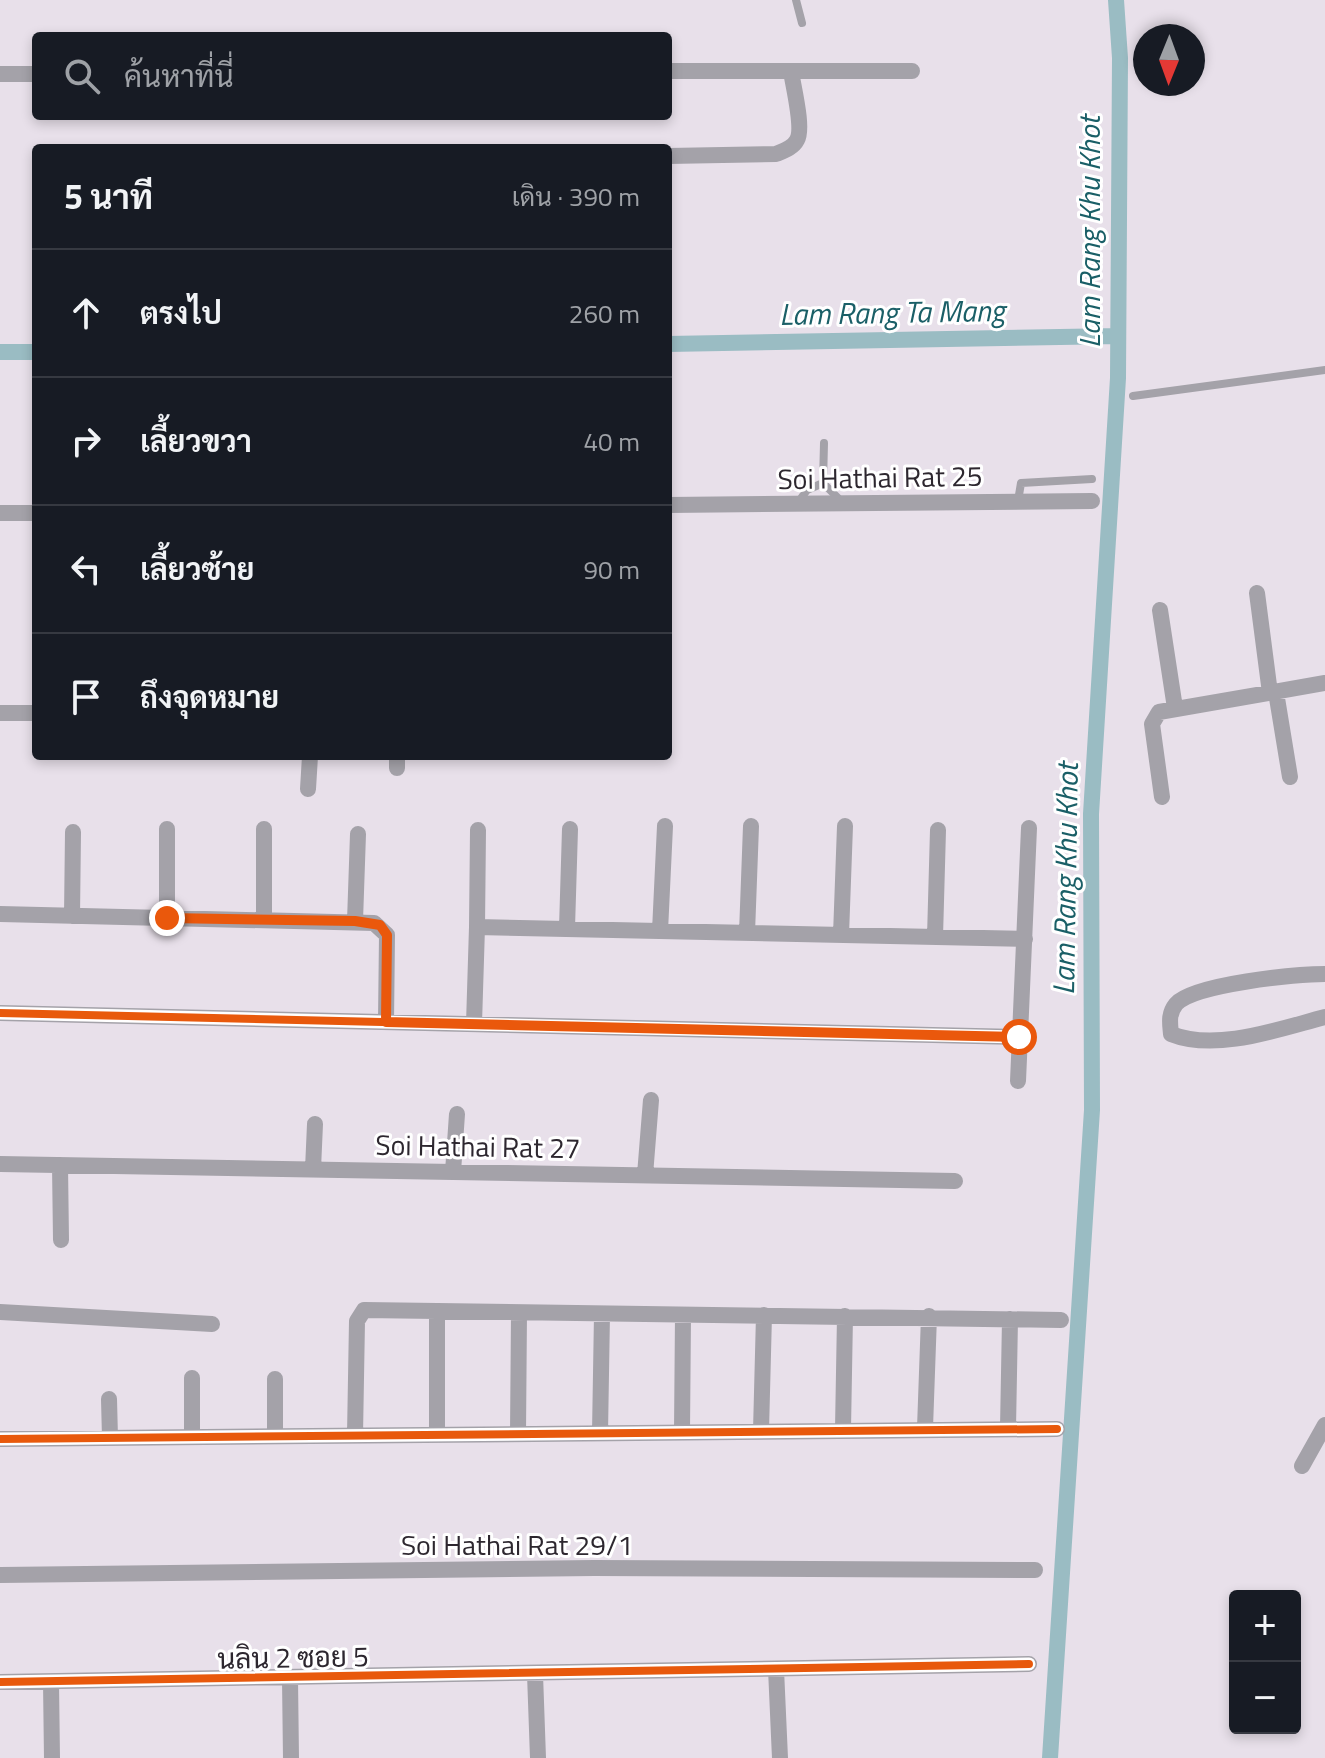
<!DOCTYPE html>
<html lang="th">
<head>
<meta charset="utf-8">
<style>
  :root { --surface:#171b24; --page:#242831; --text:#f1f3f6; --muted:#9ea1a6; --line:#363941 }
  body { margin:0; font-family:"Titillium Web",Sarabun,sans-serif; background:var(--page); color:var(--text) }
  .controls { position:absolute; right:24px; bottom:24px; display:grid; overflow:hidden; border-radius:8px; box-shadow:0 4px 12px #0003 }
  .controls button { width:72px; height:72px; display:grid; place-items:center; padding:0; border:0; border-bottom:2px solid var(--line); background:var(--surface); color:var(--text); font:40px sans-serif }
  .compass { position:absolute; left:1133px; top:24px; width:72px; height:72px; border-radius:50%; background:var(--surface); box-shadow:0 4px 12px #0003; rotate:181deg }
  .stop { position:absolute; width:24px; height:24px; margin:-18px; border:6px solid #ea580c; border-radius:50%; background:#fff }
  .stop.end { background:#ea580c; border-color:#fff; box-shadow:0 2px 8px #0008 }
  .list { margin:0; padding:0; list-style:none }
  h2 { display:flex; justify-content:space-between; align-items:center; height:104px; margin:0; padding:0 32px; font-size:34px }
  h2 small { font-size:26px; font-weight:400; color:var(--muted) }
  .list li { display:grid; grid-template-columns:52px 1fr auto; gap:24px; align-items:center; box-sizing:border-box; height:128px; padding:0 32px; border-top:2px solid var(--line) }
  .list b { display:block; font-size:30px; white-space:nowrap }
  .list em { font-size:26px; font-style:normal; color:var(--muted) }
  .icon { flex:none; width:44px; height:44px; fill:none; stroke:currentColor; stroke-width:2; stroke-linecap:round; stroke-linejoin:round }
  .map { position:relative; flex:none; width:1325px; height:1758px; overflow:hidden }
  .search { position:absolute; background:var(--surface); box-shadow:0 4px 12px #0003; left:32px; top:32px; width:640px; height:88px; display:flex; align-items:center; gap:20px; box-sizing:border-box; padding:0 28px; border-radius:8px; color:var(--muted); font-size:30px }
  .panel { position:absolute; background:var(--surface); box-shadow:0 4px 12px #0003; left:32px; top:144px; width:640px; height:616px; border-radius:8px }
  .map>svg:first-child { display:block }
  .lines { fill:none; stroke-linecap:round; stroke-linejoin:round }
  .canal { stroke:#9abcc3; stroke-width:16 }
  .service { stroke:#a4a2a9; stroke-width:8 }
  .minor { stroke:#a4a2a9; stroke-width:16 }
  .cycleway-casing { stroke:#fff; stroke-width:13 }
  .cycleway { stroke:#e8590c; stroke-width:8 }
  .route { stroke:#ea580c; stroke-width:10 }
  .labels { text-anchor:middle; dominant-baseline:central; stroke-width:6; stroke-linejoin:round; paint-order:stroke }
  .street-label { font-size:28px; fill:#2d272f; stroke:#fff }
  .water-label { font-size:30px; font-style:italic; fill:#1a5f67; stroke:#fff }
</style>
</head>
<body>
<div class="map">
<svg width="1325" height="1758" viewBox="0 0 1325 1758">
  <rect width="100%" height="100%" fill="#e8e0ea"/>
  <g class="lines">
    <path class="canal" d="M668,344L1118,336
      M0,352H36
      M1050,1758L1092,1110L1091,814L1118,378L1120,58L1116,0"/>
    <path class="service" d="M796,0L802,23
      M1133,396L1325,370
      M824,443L823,483L842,502
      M1018,501L1021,483L1092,479
      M797,504L807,490L823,483"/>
    <path class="minor" d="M668,71H912
      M0,74H36
      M668,156L776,154C783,151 793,148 797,140C804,128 793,86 791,71
      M668,505L1092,501
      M0,513H36
      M1257,593L1270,693
      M1160,610L1175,708
      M1276,692L1290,777
      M0,713H36
      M397,768V756
      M308,789L310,756
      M1162,797L1152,724L1159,712L1325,683
      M167,829V918
      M0,914L374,923L387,935L386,1022
      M72,916L73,832
      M264,920V829
      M355,921L358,834
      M477,927L478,830
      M567,928L570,829
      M660,931L665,826
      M747,933L751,826
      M841,935L845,826
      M935,937L938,830
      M1325,974C1297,974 1194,984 1176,1004C1168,1014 1170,1023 1171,1034C1216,1052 1279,1029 1325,1017
      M0,1013L1019,1037
      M474,1024L477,927L1025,939
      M1018,1081L1029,828
      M0,1164L955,1181
      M60,1165L61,1240
      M313,1169L315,1124
      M453,1172L457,1114
      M645,1175L651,1100
      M0,1312L212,1324
      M109,1399L110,1438
      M925,1428L929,1316
      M1008,1428L1010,1319
      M843,1429L845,1316
      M682,1431L683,1315
      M761,1431L764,1315
      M518,1433L519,1313
      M600,1433L602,1314
      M355,1435L357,1321L364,1310L1061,1320
      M437,1435V1311
      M275,1436V1379
      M192,1437V1378
      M0,1439L1057,1429
      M1302,1466L1325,1425
      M0,1575L594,1568L1035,1570
      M776,1669L780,1758
      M535,1674L538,1758
      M290,1679L291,1758
      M0,1682L1029,1664
      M51,1682L52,1758"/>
    <g class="cycleway-casing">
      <path id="cycleway" d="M0,1013L1019,1037
        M0,1439L1057,1429
        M0,1682L1029,1664"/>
    </g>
    <use href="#cycleway" class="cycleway"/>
  </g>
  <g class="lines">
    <path class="route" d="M167,918L355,921L380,925L387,935L386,1022L1019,1037"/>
  </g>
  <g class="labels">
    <g class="street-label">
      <text transform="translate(880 477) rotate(-1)">Soi Hathai Rat 25</text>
      <text transform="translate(478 1146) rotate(1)">Soi Hathai Rat 27</text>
      <text x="517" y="1544">Soi Hathai Rat 29/1</text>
      <text transform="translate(293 1657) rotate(-1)">นลิน 2 ซอย 5</text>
    </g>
    <g class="water-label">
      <text transform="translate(1089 232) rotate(-90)">Lam Rang Khu Khot</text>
      <text transform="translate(892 312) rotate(-1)">Lam Rang Ta Mang</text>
      <text transform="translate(1065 879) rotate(-89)">Lam Rang Khu Khot</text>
    </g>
  </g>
</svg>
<div class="controls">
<button>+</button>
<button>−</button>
</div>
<svg class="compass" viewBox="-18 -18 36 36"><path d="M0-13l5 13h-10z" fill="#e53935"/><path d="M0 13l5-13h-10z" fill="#9ea1a6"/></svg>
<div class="stop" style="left:1019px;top:1037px"></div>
<div class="stop end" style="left:167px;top:918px"></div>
<div class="search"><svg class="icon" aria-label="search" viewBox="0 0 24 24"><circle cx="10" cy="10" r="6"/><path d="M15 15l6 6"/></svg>ค้นหาที่นี่</div>
<section class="panel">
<h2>5 นาที<small>เดิน · 390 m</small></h2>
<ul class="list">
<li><svg class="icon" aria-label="ahead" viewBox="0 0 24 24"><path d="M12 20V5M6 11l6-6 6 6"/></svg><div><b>ตรงไป</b></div><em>260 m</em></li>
<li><svg class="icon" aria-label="right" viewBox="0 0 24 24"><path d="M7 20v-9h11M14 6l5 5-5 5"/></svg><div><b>เลี้ยวขวา</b></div><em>40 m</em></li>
<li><svg class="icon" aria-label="left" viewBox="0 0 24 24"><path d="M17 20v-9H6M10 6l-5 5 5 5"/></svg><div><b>เลี้ยวซ้าย</b></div><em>90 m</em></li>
<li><svg class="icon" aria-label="arrive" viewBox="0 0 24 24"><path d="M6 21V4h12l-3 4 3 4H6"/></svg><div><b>ถึงจุดหมาย</b></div></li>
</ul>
</section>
</div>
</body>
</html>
